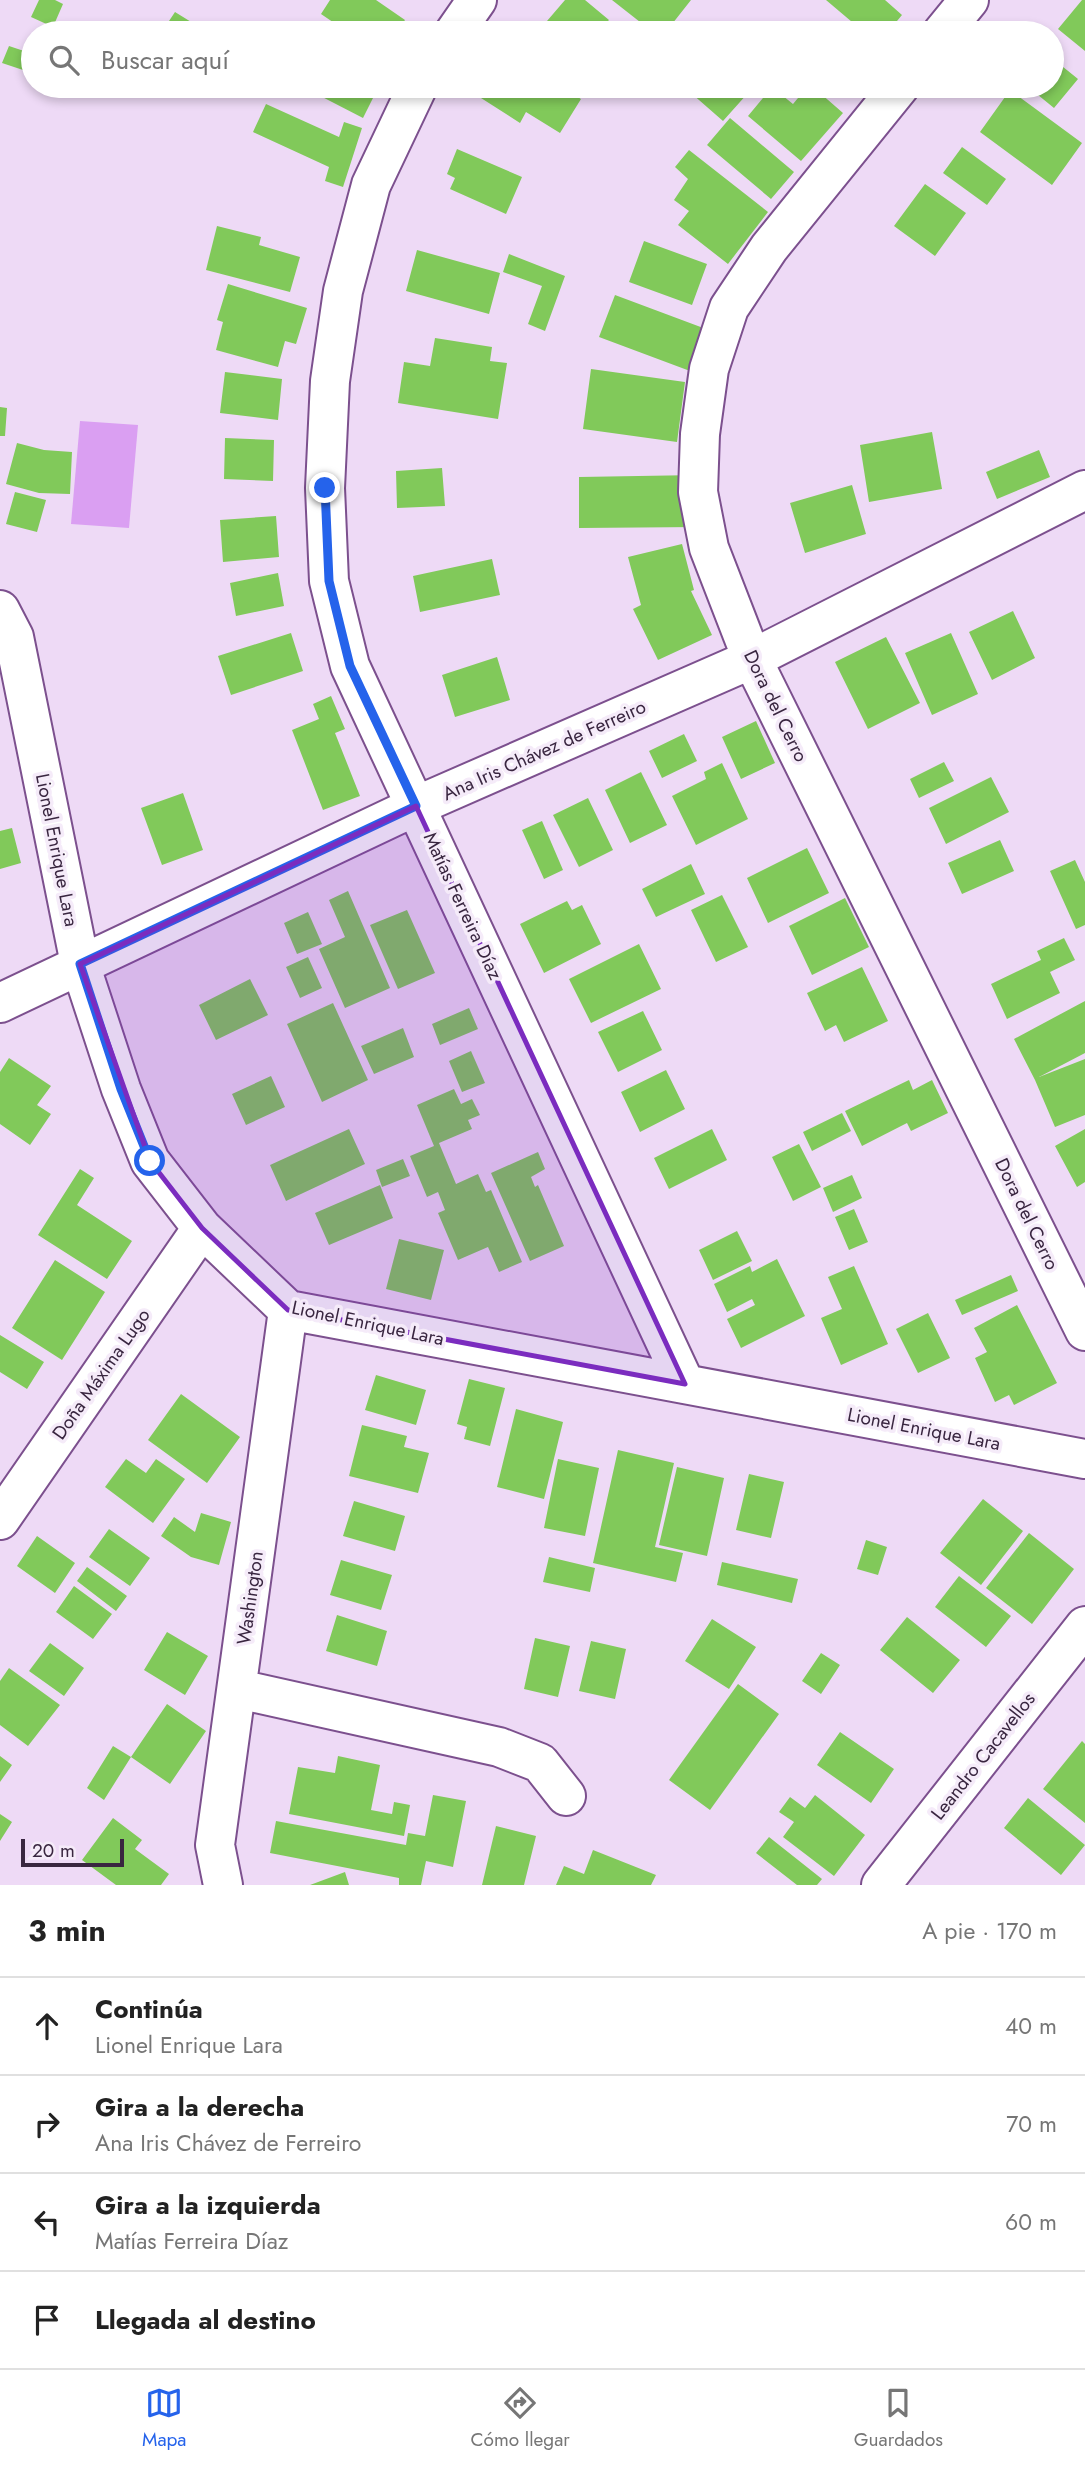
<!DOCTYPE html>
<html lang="es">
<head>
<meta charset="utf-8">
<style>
  :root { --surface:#fff; --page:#f6f6f6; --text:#222; --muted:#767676; --line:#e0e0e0; --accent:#2563eb }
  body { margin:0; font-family:Jost,sans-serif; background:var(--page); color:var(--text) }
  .scale { position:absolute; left:21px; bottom:18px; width:103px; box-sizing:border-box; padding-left:7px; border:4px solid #392640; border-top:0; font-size:19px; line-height:24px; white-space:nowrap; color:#392640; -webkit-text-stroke:5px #f5ebf9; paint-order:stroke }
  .stop { position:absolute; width:21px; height:21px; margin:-16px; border:5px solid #2563eb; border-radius:50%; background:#fff }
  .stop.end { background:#2563eb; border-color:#fff; box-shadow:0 2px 7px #0008 }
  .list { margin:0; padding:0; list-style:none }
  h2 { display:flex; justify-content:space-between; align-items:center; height:91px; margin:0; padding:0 28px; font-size:30px }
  h2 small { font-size:23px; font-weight:400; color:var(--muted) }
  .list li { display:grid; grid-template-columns:46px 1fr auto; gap:21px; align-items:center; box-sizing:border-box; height:98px; padding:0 28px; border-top:2px solid var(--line) }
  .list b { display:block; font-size:26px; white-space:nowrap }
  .list p { margin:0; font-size:23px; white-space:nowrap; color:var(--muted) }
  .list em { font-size:23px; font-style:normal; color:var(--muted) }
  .icon { flex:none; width:38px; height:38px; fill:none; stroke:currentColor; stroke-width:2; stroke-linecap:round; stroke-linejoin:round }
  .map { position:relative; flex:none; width:1085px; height:1885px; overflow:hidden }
  .search { position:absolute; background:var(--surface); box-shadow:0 4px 10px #0003; left:21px; right:21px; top:21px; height:77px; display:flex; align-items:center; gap:18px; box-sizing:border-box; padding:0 24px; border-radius:38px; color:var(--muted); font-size:26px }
  .sheet { height:483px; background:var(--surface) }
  nav { display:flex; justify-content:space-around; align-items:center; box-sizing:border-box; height:98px; border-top:2px solid var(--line); background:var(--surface); font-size:19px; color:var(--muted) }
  nav a { display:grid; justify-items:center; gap:4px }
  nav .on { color:var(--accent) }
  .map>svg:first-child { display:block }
  .green { fill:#da9ff2 }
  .building { fill:#81c95a }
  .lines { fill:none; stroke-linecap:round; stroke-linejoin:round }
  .minor-casing { stroke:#7c508e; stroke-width:42 }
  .minor { stroke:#fff; stroke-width:38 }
  .route { stroke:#2563eb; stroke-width:9 }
  .marked { fill:#7b2cbf; fill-opacity:0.2; stroke:#7b2cbf; stroke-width:5; stroke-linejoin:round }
  .labels { text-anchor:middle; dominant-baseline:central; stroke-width:7; stroke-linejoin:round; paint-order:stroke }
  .street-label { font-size:19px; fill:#392640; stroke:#f5ebf9 }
</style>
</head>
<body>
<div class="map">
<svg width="1085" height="1885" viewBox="0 0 1085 1885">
  <rect width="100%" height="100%" fill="#eedaf6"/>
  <path class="green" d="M80,421L138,425L129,528L71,524Z"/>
  <path class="building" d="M39,0H55L63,4L53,27L31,17Z
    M330,0H376L405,20L396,33H349L321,14Z
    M565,0H585L609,20L597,33H561L547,21Z
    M612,0H691L665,33H654Z
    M826,0H885L902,15L887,33H865Z
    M1082,0H1085V51L1058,29Z
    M175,12L196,25L191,33H161Z
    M9,46L33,54L29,72L2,63Z
    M1052,58L1078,79L1054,108L1027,86H1052Z
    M301,86H379L363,118Z
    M488,86H560L581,99L560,133L526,112L520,123L481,98Z
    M683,86H740L748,93L723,121Z
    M808,86H812L843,113L801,161L748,116L772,87L793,104Z
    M1010,90L1082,143L1052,185L980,132Z
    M266,104L339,137L344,122L362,128L343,187L325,181L329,167L253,132Z
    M730,118L794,172L771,199L707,145Z
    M962,147L1006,179L987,205L943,173Z
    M457,149L522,177L506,214L450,189L455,178L447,174Z
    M689,150L768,212L728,264L678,225L689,211L674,200L688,179L675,167Z
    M925,184L966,213L935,256L894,226Z
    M217,226L261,237L259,245L300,257L290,292L206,270Z
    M644,241L707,264L692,305L629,282Z
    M417,250L500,273L489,314L406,291Z
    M509,254L565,276L545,331L528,324L542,286L503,272Z
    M228,284L307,308L296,344L285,341L278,367L216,350L223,322L217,320Z
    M615,295L706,329L690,371L599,337Z
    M435,338L492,347L490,361L507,363L498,419L398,403L404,362L430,366Z
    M591,369L685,382L677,442L583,429Z
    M225,372L282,379L278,420L220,413Z
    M0,407L7,408L5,436H0Z
    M932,432L942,489L869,502L860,445Z
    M225,438L274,440L273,481L224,479Z
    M17,443L44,450L72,452L70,494L39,493L6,484Z
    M1039,450L1050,477L997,499L986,472Z
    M442,468L445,506L397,508L396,471Z
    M698,475L699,527L579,528V477Z
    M852,485L866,534L805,553L790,503Z
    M15,492L46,500L37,532L6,524Z
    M276,516L279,557L223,562L220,520Z
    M682,544L694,590L691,591L712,635L658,660L633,609L641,605L628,557Z
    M492,559L500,595L420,612L413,576Z
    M278,573L284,606L236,616L230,583Z
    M1013,611L1035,658L992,680L969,632Z
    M291,633L303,671L231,695L218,656Z
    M951,633L978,694L932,715L905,653Z
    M886,637L920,703L868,729L835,662Z
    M497,657L510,700L455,717L442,675Z
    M331,696L345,729L335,733L360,796L323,810L292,730L319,719L313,704Z
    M756,721L775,763L741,779L722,737Z
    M684,734L697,761L662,778L649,751Z
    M944,762L954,781L919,798L910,779Z
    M722,763L748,819L696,845L672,796L706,779L704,772Z
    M641,772L667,825L630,843L605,790Z
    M991,777L1009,812L946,844L929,808Z
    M183,793L203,850L162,865L141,808Z
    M588,798L613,850L579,867L553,815Z
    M542,821L563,870L544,879L522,830Z
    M12,828L21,863L0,869V831Z
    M1000,840L1014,871L962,894L948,863Z
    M807,848L829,893L768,923L747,878Z
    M1075,860L1085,882V925L1076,929L1050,871Z
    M691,864L705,894L656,917L642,889Z
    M348,891L390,988L345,1008L319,949L345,937L329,900Z
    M722,895L748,947L716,962L691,910Z
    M845,898L869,947L812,975L789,926Z
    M567,901L572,910L582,905L601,944L544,973L520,924Z
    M407,910L435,973L398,989L370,925Z
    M308,912L322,944L297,954L284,923Z
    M1064,938L1075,960L1050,972L1060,993L1007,1019L991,984L1041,960L1037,951Z
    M639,944L661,989L591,1023L569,979Z
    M308,957L322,988L300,998L286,967Z
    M862,967L888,1021L844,1042L836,1025L825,1031L807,993Z
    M250,979L268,1015L216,1040L199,1005Z
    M1085,1001V1053L1039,1077L1085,1059V1115L1055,1127L1035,1080L1014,1039Z
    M333,1003L368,1080L322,1102L287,1024Z
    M469,1008L478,1029L440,1045L432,1024Z
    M643,1011L662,1050L618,1072L598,1032Z
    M403,1028L414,1057L374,1074L361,1046Z
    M471,1051L485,1083L462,1092L449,1061Z
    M9,1058L51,1086L37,1105L51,1114L30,1145L0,1124V1072Z
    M666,1070L685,1109L640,1132L621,1092Z
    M271,1076L285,1107L246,1125L232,1094Z
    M909,1080L913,1090L932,1080L948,1113L911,1131L907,1123L862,1146L845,1111Z
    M454,1089L461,1104L472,1099L480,1115L468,1120L472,1129L439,1143L456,1184L478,1174L486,1192L491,1190L522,1262L499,1272L488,1247L458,1260L438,1213L445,1210L438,1192L427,1197L410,1156L434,1146L417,1105Z
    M842,1113L851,1131L812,1151L803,1132Z
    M349,1129L365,1164L286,1201L270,1165Z
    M712,1129L727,1160L669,1189L654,1158Z
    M1085,1129V1182L1077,1187L1055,1146Z
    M799,1144L821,1187L793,1201L772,1157Z
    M538,1152L545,1169L531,1177L535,1187L538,1185L564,1246L530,1261L491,1173Z
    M403,1159L410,1176L382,1187L376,1170Z
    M80,1169L94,1178L77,1205L132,1241L107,1279L38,1235Z
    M852,1175L862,1198L833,1212L823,1188Z
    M380,1185L393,1218L329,1245L315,1213Z
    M854,1209L868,1242L849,1250L835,1217Z
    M737,1231L752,1261L713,1280L699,1250Z
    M399,1239L444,1250L431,1300L386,1289Z
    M777,1259L805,1316L741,1348L727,1319L755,1305L752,1299L727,1312L714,1284L750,1266L752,1272Z
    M55,1260L105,1292L62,1360L12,1328Z
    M854,1266L888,1344L841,1365L821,1318L842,1309L828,1277Z
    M1011,1275L1018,1291L962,1315L955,1300Z
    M1017,1305L1057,1383L1014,1405L1009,1395L995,1402L975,1358L987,1352L974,1328Z
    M928,1313L950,1358L918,1373L896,1329Z
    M0,1335L44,1362L27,1389L0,1372Z
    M376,1375L426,1390L416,1425L365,1410Z
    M469,1379L505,1388L490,1446L464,1439L467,1427L457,1424Z
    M181,1394L240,1437L207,1483L148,1440Z
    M516,1409L563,1422L544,1499L497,1487Z
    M362,1425L407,1436L404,1447L429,1453L418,1493L349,1476Z
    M618,1450L674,1463L655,1547L683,1553L676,1582L593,1563Z
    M126,1459L146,1473L156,1459L185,1479L153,1523L105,1487Z
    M558,1459L599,1468L585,1536L544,1528Z
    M677,1467L724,1478L707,1556L659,1545Z
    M749,1474L784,1482L771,1538L736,1530Z
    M983,1499L1023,1531L981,1585L940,1553Z
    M354,1501L405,1516L395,1551L343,1536Z
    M201,1513L231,1522L219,1565L191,1557L161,1536L174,1517L195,1532Z
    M109,1529L150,1558L130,1586L89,1557Z
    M1029,1533L1074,1569L1032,1624L986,1588Z
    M37,1536L75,1563L55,1593L17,1566Z
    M866,1540L887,1547L878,1575L857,1569Z
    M549,1557L595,1568L590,1592L543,1582Z
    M341,1560L392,1575L381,1610L330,1595Z
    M722,1562L798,1579L792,1603L717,1585Z
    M87,1567L127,1596L116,1611L77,1581Z
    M959,1576L1011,1616L986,1647L935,1607Z
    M74,1586L112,1614L93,1639L56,1612Z
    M337,1615L387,1631L377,1666L326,1651Z
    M907,1617L960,1660L933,1693L880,1650Z
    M712,1619L756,1647L729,1689L685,1661Z
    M167,1632L208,1656L185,1695L144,1670Z
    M535,1638L570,1646L558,1697L524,1689Z
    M591,1641L626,1649L615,1699L579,1691Z
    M50,1643L84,1668L64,1696L29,1671Z
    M821,1653L840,1665L821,1694L802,1681Z
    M9,1668L60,1705L28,1746L0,1725V1681Z
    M738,1684L779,1714L710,1810L669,1780Z
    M167,1704L206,1731L170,1784L131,1757Z
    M840,1732L894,1769L871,1803L817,1765Z
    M1082,1741L1085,1744V1823L1043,1789Z
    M113,1746L131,1757L104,1800L87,1788Z
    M0,1756L12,1765L0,1782Z
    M338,1756L380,1765L371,1810L392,1814L394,1802L410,1805L404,1836L289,1814L298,1767L335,1773Z
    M433,1795L466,1801L453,1867L426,1861L421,1885H399V1878L270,1853L276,1821L406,1845L408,1833L425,1836Z
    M815,1795L865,1835L834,1876L783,1837L794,1822L779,1812L790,1797L805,1808Z
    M1028,1798L1085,1845L1061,1875L1004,1828Z
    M0,1814L12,1822L0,1841Z
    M113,1818L142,1840L135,1849L169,1874L161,1885H116L82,1860Z
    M496,1826L536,1836L524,1885H482Z
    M769,1837L822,1879L817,1885H797L756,1853Z
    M593,1850L656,1875L651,1885H556L564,1866L584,1874Z
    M345,1872L349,1885H310Z"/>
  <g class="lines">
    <g class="minor-casing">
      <path id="minor" d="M454,33L477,0
        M942,33L969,0
        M418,86L371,185L343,291L330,381L325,488L329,581L350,666L685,1384
        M900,86L769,248L729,308L709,369L700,434L698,492L709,548L752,659L1085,1331
        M0,610L14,637L80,964L121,1089L150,1161L202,1228L288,1310L1085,1459
        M0,1003L416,806L752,659L1085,490
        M0,1520L202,1228
        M238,1689L499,1747L540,1763L566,1796
        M223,1885L215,1845L288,1310
        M881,1885L1085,1626"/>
    </g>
    <use href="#minor" class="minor"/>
  </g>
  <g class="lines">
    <path class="route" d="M150,1161L121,1089L80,964L416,806L350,666L329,581L325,488"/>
  </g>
  <path class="marked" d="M416,806L685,1384L288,1310L202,1228L150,1161L80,964Z"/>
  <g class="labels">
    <g class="street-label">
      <text transform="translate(776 706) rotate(64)">Dora del Cerro</text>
      <text transform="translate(544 750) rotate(-24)">Ana Iris Chávez de Ferreiro</text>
      <text transform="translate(57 850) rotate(79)">Lionel Enrique Lara</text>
      <text transform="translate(463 906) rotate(65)">Matías Ferreira Díaz</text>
      <text transform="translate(1027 1214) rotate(64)">Dora del Cerro</text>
      <text transform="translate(368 1323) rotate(12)">Lionel Enrique Lara</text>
      <text transform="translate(101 1374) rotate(-55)">Doña Máxima Lugo</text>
      <text transform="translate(924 1429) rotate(11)">Lionel Enrique Lara</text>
      <text transform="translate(250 1598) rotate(-82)">Washington</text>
      <text transform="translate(983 1756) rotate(-52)">Leandro Cacavellos</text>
    </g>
  </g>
</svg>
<div class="scale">20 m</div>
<div class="stop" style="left:150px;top:1161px"></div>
<div class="stop end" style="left:325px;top:488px"></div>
<div class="search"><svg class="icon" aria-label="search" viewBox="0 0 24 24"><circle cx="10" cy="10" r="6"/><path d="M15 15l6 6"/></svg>Buscar aquí</div>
</div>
<section class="sheet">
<h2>3 min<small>A pie · 170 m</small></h2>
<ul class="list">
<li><svg class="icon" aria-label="ahead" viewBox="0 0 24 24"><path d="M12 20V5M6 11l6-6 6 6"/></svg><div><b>Continúa</b><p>Lionel Enrique Lara</p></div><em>40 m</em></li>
<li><svg class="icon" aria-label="right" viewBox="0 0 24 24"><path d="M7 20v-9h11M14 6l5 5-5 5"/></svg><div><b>Gira a la derecha</b><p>Ana Iris Chávez de Ferreiro</p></div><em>70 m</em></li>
<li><svg class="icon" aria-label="left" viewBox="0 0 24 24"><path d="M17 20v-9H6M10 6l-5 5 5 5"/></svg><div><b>Gira a la izquierda</b><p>Matías Ferreira Díaz</p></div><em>60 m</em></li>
<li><svg class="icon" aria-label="arrive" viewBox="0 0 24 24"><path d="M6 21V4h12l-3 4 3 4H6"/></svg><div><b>Llegada al destino</b></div></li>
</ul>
</section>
<nav>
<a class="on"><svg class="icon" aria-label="map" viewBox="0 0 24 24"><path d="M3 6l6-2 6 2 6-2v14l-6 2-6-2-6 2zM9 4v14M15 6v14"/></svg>Mapa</a>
<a><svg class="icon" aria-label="directions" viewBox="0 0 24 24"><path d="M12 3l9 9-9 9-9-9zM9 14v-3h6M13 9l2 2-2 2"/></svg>Cómo llegar</a>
<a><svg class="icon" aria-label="saved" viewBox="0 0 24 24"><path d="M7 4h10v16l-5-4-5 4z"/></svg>Guardados</a>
</nav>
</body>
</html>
